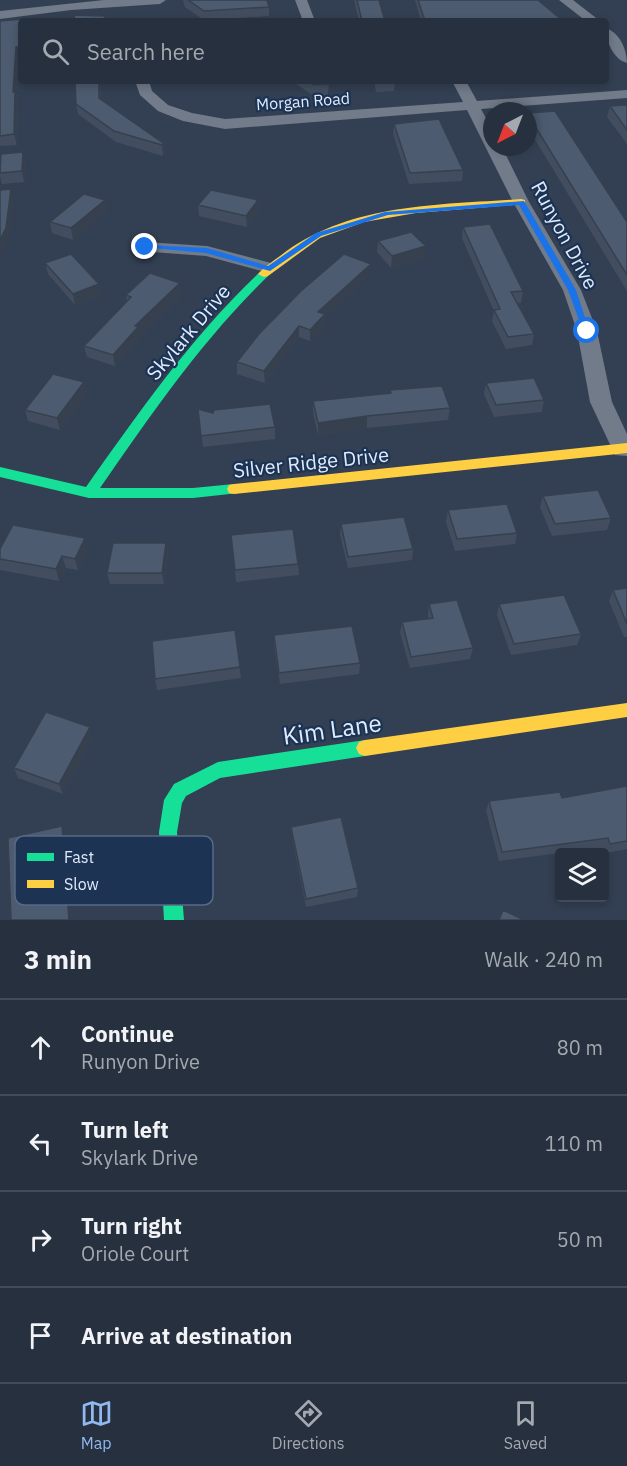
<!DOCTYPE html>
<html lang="en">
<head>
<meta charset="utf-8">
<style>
  :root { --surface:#26303e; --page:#2e3845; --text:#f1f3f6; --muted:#a4a9b0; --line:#424b58; --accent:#90b9f0 }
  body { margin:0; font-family:"IBM Plex Sans",sans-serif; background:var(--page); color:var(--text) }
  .controls { position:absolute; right:18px; bottom:18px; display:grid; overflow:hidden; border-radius:6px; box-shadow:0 3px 9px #0003 }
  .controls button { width:54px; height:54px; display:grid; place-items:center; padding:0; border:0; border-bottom:2px solid var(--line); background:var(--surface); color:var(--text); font:30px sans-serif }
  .compass { position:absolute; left:483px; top:102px; width:54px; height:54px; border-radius:50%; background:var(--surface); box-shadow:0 3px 9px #0003; rotate:222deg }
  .stop { position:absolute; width:18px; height:18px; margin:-14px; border:4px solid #1a73e8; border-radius:50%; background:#fff }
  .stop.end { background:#1a73e8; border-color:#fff; box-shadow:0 2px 6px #0008 }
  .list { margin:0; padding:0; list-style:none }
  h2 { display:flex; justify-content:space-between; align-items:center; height:78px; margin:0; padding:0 24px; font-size:26px }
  h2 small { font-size:20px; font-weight:400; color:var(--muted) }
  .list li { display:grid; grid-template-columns:39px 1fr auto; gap:18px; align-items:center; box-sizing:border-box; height:96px; padding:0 24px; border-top:2px solid var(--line) }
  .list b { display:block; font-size:22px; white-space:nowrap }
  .list p { margin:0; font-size:20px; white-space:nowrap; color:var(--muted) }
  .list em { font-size:20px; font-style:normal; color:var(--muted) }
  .icon { flex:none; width:33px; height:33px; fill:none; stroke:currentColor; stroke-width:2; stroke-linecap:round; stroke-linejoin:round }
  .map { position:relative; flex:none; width:627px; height:920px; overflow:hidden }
  .search { position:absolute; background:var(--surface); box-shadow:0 3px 9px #0003; left:18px; right:18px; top:18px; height:66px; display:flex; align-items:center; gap:15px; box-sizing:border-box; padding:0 21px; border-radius:6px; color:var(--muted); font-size:22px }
  .sheet { height:462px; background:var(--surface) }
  nav { display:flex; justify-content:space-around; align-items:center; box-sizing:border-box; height:84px; border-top:2px solid var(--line); background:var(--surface); font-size:16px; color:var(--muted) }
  nav a { display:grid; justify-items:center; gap:3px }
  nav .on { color:var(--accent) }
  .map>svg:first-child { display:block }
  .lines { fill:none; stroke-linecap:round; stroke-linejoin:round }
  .street { fill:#717b89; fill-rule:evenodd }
  .fast { fill:#16e098; fill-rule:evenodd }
  .slow { fill:#ffcf43; fill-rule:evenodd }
  .wall { fill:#424e60 }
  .shaded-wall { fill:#36404e }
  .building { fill:#4d5b70; stroke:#36404e; stroke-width:1.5 }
  .route { fill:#1a73e8 }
  .labels { text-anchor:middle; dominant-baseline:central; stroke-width:4.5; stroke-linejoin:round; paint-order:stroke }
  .far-street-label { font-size:16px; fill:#e0ecfd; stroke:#1c3354 }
  .street-label { font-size:20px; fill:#e0ecfd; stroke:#1c3354 }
  .near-street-label { font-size:24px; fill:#e0ecfd; stroke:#1c3354 }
  .key { fill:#1c3354; stroke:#576a87; stroke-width:1.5 }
  .key-label { font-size:16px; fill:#e0ecfd }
</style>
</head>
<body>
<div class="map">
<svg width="627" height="920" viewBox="0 0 627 920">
  <rect width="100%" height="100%" fill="#334053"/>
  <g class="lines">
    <path class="street" d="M104,0H166L160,4L71,10L0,19V11Z
      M295,0H307L315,21H303Z
      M559,0H573L600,21H586Z
      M606,28C620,33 627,50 627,63C613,59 606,41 606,28Z
      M135,81H149L152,91L168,105L192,113L225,119L463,102L452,81H466L477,101L627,90V98L481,109L492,129V147H502L529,202L581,290L597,331L612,402L627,434V456L615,455L590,402L577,331L563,290L513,202L467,110L225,129L183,121L158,111L140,95Z
      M145,242L207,246L275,264L278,268L269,273L206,256L139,251L136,247L139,243Z"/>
    <path class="fast" d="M264,271L268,272V276C202,340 152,413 100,488H193L234,484L239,485L241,489L239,493L193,498H89L0,477V467L86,487C140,411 192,336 260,272Z
      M365,740L371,742L374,748L371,754L365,756L220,778L186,796L182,803L177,832L184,920H164L159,832L164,800L174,784L218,762Z"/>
    <path class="slow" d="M521,199L525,200V204L416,213L364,222L320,238L268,276L264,277L258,274C264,267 272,262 280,256C348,203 438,205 521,199Z
      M627,443V453L234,494L229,493L227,489L229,485L234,484Z
      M627,703V717L365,756L359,754L356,748L359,742L365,740Z"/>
  </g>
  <path class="wall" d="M183,0H267L269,7V16L204,20L185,7Z
    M354,0H379L385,21H359Z
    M415,0H538L563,21H421Z
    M0,21H21V57H18L16,94L18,102L17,145L0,146Z
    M75,81H100L101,99L163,143L165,153L163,156L116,142L78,114L76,104Z
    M292,81H329L328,95L314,96Z
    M374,81H395L394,91L376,92Z
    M627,105V144L607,117L610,106Z
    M528,113L627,222V291L528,128Z
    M394,124L463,170L462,181L409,184L393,134Z
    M26,163L24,182L2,184L0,176V167Z
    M105,200L107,211L73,240L52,233L50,222Z
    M258,200L259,211L247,227L199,216L198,205Z
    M463,227L523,291L521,303H517L534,334L532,345L506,349L492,321L494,311L462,238Z
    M378,241L425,258L391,268L377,252Z
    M45,263L101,295L75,305L48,274Z
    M370,275L325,317V325L310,341L299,337L265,383L237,374V362Z
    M181,294L140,335V338L115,366L87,357L84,346L127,302L126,295Z
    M84,382L87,393L60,430L28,421L25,410Z
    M486,383L544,400L542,412L494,417L484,394Z
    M390,390L450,408L448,420L367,428L318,435L313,413V401L390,393Z
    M198,409L275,427V439L203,447Z
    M543,496L611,518L607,530L552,536L540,507Z
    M448,510L517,533L515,544L455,551L446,522Z
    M341,524L413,549L412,560L348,568L340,535Z
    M231,535L298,564L299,575L236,582Z
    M166,543L168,555L164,584H110L107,573Z
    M0,549L88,550L78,570L66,568L59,581L0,570Z
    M627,588V637H624L609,601L613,590Z
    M429,604L473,648L470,659L410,668L400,633L402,622L428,618V615Z
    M499,604L581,634L577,645L511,655L497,615Z
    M235,630L241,678L157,690L155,679Z
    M274,635L360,663L359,674L280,684L274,646Z
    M93,737L63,794L18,778L14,768Z
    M627,786V849L606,853L604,848L566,852H560V853L499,861L486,811L489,801L562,798Z
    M291,827L358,888L357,897L306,907L292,837Z"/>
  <path class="shaded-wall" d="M16,47H21V57H18L16,94L18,102L17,145L14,134L13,92Z
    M99,81H100L101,108L99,98Z
    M163,143L165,153L163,156L162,145Z
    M23,152L26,163L24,182L22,171Z
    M11,189L14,200L9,239L0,256V240Z
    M105,200L107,211L73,240L71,228Z
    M258,200L259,211L247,227L246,216Z
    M426,246L425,258L391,268L392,256Z
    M371,264L370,275L325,317V325L310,341V330L318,312Z
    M180,283L181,294L140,335V338L115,366L113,355L135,326Z
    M99,284L101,295L75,305L73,294Z
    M299,326V337L265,383L264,371Z
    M84,382L87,393L60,430L57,418Z
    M367,416V428L318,435V423Z
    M85,538L88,550L78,570L75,559Z
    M166,543L168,555L164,584L162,573Z
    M62,556L66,568L59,581L56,569Z
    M90,727L93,737L63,794L59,784Z
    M62,826L66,835L72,920H69Z"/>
  <path class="building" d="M188,0H267L269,7L204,11Z
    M357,0H379L385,21H362Z
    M418,0H538L563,21H425Z
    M74,15L106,16L103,21H75Z
    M23,19V21H21V47H16L13,92H15L14,134L0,136V21Z
    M75,81H99V98L163,143L162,145L114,131L76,104Z
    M307,81H328V84L314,85Z
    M627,105V130L610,106Z
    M555,111L627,222V275L528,115V113Z
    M439,119L463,170L410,173L394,124Z
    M23,152L22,171L0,173L1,154Z
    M11,189L6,228L0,240V190Z
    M211,190L258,200L246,216L198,205Z
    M84,194L105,200L71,228L50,222Z
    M490,224L523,291L511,292L534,334L508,337L494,310L500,309L463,227Z
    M411,232L426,246L392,256L378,241Z
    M71,254L99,284L73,294L45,263Z
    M344,254L371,264L318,312L325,314L310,330L299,326L264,371L237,362L259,334L301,291Z
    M150,273L180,283L135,326L138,327L113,355L84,346L131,297L126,295Z
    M53,374L84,382L57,418L25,410Z
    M534,378L544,400L496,405L486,383Z
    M442,386L450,408L367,416L318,423L313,401L391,393L390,390Z
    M270,404L275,427L201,436L198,409L213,413L214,410Z
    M598,490L611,518L555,524L543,496Z
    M507,504L517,533L457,539L448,510Z
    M404,517L413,549L348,557L341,524Z
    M13,525L85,538L75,559L62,556L56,569L0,559V549Z
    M293,529L298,564L235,570L231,535Z
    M113,543H166L162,573H107Z
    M627,588V624L613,590Z
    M564,595L581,634L514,644L499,604Z
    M457,600L473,648L411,657L402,622L433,618L429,604Z
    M352,626L360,663L279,673L274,635Z
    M235,630L240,667L155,679L152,641Z
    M46,712L90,727L59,784L14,768Z
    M627,786V841L610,844L608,838L502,852L489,801L560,792L562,798Z
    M341,817L358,888L306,899L291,827Z
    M62,826L69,920H11L8,838Z
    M503,910L524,920H499Z"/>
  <path class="route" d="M524,201L576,290L590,333L583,331L568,290L519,205L388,215L321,236L270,271L206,253L141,247L145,245L207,248L268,266L316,233L385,212Z"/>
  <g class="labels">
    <g class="far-street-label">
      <text transform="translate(303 101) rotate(-4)">Morgan Road</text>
    </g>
    <g class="street-label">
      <text transform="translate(565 235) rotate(62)">Runyon Drive</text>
      <text transform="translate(188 332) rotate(-50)">Skylark Drive</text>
      <text transform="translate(311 462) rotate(-6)">Silver Ridge Drive</text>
    </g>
    <g class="near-street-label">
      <text transform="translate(332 729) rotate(-8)">Kim Lane</text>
    </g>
  </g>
  <rect x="15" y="836" width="198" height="69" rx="9" class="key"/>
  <rect x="27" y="853" width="27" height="8" fill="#16e098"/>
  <rect x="27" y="880" width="27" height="8" fill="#ffcf43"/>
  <g class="key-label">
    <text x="64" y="863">Fast</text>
    <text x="64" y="890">Slow</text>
  </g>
</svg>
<div class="controls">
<button><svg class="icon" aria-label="layers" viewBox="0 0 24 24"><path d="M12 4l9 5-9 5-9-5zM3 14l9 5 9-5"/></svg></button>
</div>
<svg class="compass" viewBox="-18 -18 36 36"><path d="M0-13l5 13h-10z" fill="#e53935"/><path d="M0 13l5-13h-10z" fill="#a4a9b0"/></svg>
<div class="stop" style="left:587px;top:331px"></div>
<div class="stop end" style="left:145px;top:247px"></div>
<div class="search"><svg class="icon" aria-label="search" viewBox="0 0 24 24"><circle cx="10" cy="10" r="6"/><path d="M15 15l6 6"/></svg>Search here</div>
</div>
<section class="sheet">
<h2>3 min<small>Walk · 240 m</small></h2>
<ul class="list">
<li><svg class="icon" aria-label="ahead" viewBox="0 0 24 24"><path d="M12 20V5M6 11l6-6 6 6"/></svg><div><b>Continue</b><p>Runyon Drive</p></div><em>80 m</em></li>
<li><svg class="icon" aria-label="left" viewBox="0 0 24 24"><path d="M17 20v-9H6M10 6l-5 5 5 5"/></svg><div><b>Turn left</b><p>Skylark Drive</p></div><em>110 m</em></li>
<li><svg class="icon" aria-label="right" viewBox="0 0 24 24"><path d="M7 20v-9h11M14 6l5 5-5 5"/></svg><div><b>Turn right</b><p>Oriole Court</p></div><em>50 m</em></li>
<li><svg class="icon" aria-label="arrive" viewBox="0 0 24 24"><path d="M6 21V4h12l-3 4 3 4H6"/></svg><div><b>Arrive at destination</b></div></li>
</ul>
</section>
<nav>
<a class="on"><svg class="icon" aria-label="map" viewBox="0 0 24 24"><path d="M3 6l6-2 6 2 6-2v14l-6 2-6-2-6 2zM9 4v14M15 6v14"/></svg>Map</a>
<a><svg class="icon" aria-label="directions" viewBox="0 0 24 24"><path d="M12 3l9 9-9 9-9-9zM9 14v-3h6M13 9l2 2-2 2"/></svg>Directions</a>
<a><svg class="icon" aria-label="saved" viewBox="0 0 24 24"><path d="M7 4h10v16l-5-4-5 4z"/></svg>Saved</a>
</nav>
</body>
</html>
